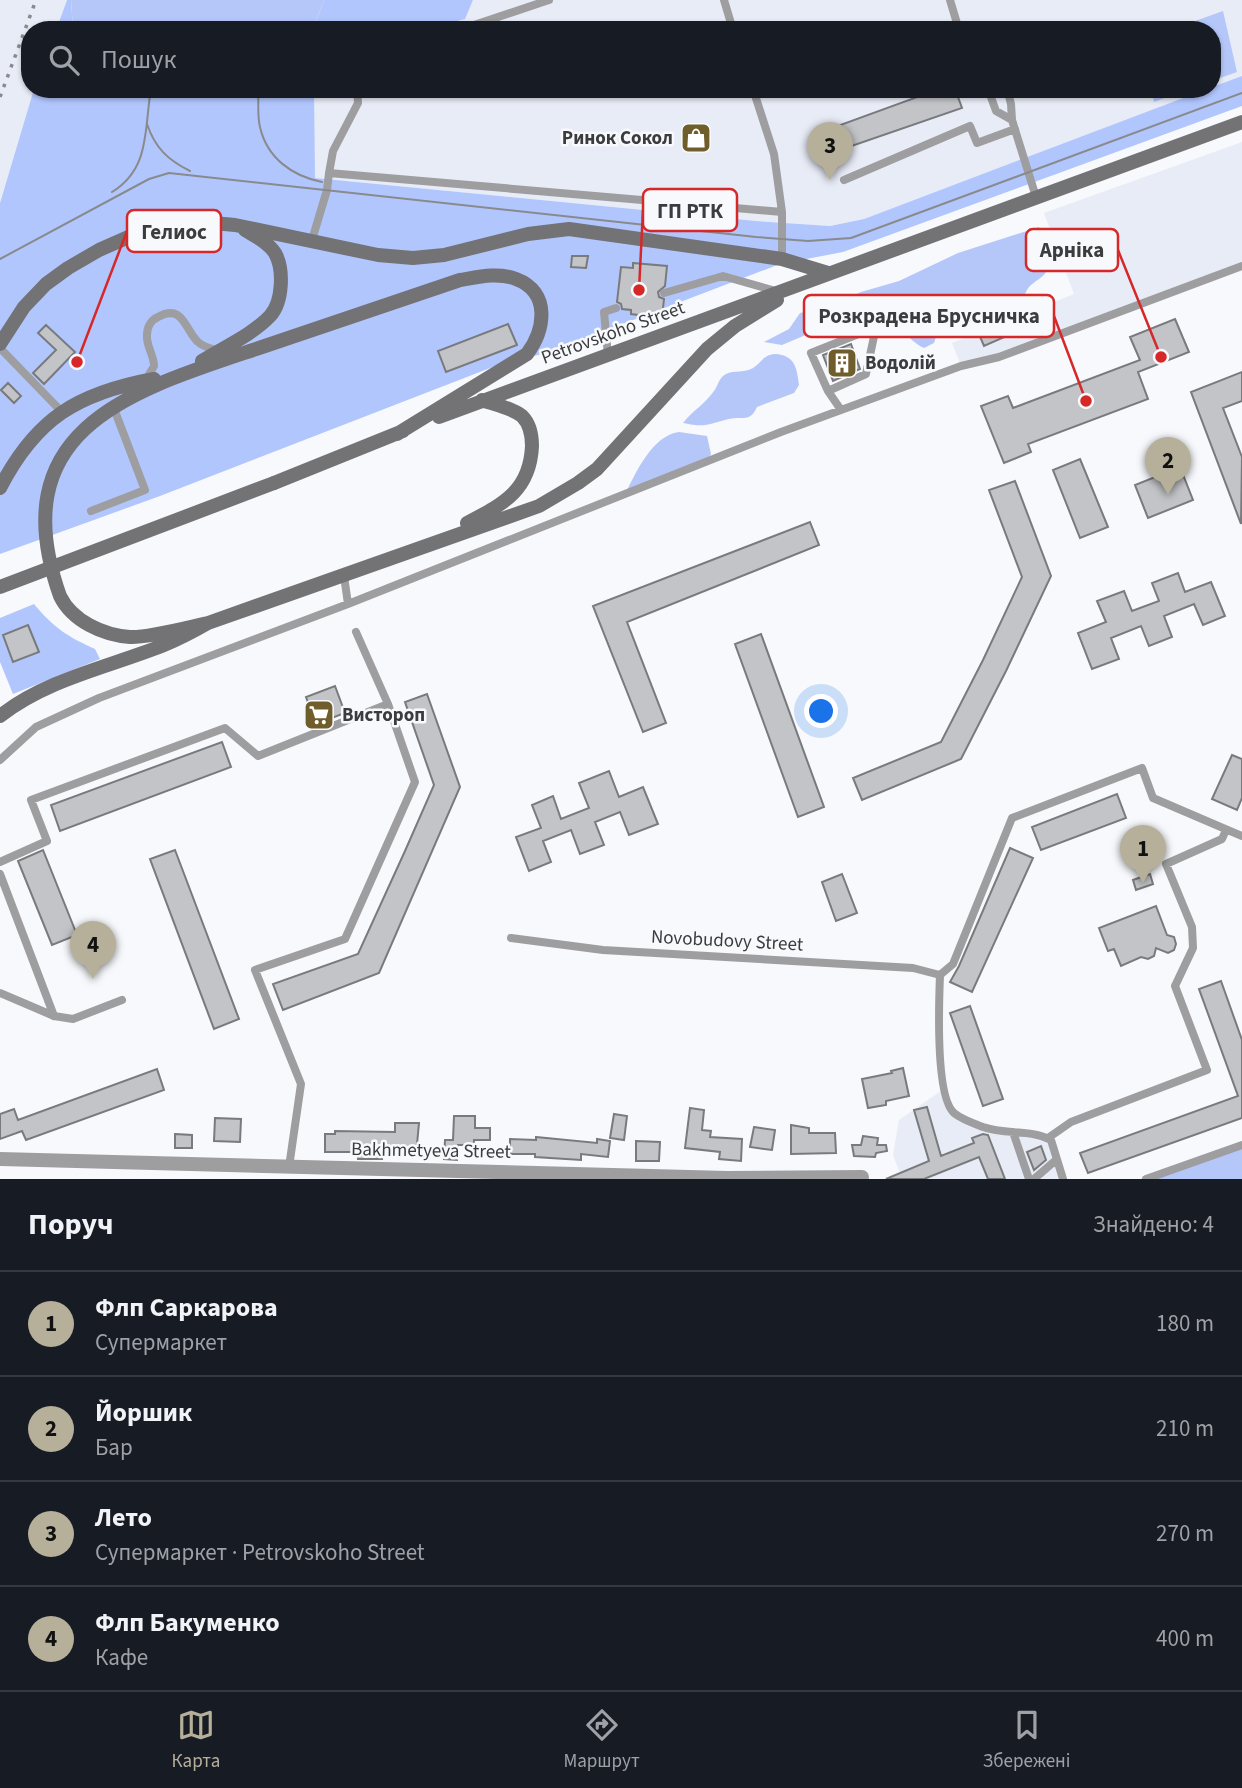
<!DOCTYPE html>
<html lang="uk">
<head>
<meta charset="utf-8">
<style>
  :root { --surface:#171b24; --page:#242831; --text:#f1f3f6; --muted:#9ea1a6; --line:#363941; --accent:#b6b09b }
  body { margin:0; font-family:"Source Sans 3",sans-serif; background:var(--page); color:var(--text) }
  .you { position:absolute; left:822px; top:712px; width:24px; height:24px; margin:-18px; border:5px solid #fff; border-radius:50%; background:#1a73e8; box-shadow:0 0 0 10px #1a73e833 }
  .badge { display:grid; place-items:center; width:46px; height:46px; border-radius:50%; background:var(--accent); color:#111; font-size:23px; font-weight:700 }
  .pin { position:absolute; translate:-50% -58px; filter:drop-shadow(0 2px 4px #0008) }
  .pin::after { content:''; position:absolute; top:37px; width:24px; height:21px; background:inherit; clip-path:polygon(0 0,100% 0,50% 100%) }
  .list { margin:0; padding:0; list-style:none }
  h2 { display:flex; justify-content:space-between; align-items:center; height:91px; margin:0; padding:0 28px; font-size:30px }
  h2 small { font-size:23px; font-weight:400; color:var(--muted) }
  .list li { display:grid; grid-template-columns:46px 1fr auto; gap:21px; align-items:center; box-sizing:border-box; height:105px; padding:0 28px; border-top:2px solid var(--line) }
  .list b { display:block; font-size:26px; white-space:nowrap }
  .list p { margin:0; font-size:23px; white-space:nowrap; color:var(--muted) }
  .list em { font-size:23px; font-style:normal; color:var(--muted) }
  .icon { flex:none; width:38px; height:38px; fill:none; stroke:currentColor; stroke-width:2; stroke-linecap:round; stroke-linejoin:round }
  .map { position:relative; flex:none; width:1242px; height:1179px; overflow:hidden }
  .search { position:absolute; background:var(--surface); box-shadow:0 2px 5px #0004; left:21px; right:21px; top:21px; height:77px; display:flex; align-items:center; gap:18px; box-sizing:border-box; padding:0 24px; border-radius:28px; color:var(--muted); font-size:26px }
  .sheet { height:511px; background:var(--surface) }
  nav { display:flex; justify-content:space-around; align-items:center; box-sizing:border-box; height:98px; border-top:2px solid var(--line); background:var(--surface); font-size:19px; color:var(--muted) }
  nav a { display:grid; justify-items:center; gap:4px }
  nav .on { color:var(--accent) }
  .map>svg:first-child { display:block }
  .built { fill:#e8ecf7 }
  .green { fill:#b2c6fe }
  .forest { fill:#b5c7f9 }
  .building { fill:#c3c4c7; stroke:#797a7d; stroke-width:2 }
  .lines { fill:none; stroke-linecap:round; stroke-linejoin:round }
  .service { stroke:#9e9ea0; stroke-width:8 }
  .minor { stroke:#9e9ea0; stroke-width:14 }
  .secondary { stroke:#737375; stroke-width:14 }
  .tram { stroke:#898a8c; stroke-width:2 }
  .rail { stroke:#898a8c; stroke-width:3.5; stroke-dasharray:3.5 7; stroke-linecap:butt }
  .secondary-bridge { stroke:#737375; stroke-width:14 }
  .labels { text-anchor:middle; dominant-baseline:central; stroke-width:5; stroke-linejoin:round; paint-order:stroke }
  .poi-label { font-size:19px; font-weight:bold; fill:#3b3c3d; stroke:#f7f9fc; text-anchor:start }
  .street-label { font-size:19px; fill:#3b3c3d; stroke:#f7f9fc }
  .leader { fill:none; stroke:#d62828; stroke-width:2.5 }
  .callout-dot { fill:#d62828; stroke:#f7f9fc; stroke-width:2.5 }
  .callout { fill:#f7f9fc; stroke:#d62828; stroke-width:2.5 }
  .callout-label { font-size:21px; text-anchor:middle; font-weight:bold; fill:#3b3c3d }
</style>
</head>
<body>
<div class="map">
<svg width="1242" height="1179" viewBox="0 0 1242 1179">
  <rect width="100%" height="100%" fill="#f7f9fc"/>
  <path class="built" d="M0,0H67L56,30H30V89H34L0,203Z
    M473,0H1242V76L1212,87V30H422L464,19Z
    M314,89H1206L864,219L830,226L756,221L314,178Z
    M1242,142V266L999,357L961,366L952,343L1074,294L1044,213Z
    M945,1088L953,1112L982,1127L1051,1140L1063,1179H902L893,1155L899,1120Z"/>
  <path class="green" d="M67,0H71L73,30H56Z
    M324,0H473L465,19L422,30H313Z
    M1242,76V106L843,252L780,264L547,353L503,363L160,496L0,554V203L34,89H269L270,92C286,94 299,89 314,89L315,178L756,221L830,226L864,219L1183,98L1212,89V87Z
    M34,604C53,627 68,637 95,649L100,659L13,694L0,662V618Z"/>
  <path class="forest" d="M71,0H324L313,30H73Z
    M1223,11L1237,72L1212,81V30H1170Z
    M1151,89H1190L1154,102Z
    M1039,227C1041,239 1051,253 1049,265C1047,278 1033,280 1027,290C1018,305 1031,319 1000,318L986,330L969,338L960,334L954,327L937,334L934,343L924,348C907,340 902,325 888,318C872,323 860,331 843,324L828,336L808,334L782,345L764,342L789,329L800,313L827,307L861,292L899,281L958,253Z
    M775,354C795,355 797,368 799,385L794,393L757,407C750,423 742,416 729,419C707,424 707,428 683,423C692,411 705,404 714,391C718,386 719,377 726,374C734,370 745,373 753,368C762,362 763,355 775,354Z
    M679,432L707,436L711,454L706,462L626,492C637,471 652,436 679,432Z
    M1242,1145V1179H1146Z"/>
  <path class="building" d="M921,89H955L962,108L840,150L832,128L923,95Z
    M572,256H588L586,268L571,267Z
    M633,263L667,266L665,286L658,292L659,297L664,299L662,318L631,314V310L622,309L621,304L617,302L621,267L633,268Z
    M1000,315L1009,335L984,346L975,325Z
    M1175,319L1189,352L1138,372L1148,399L1028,444L1031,452L1004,463L981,406L1008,396L1013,408L1140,360L1130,337Z
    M508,324L517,345L446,372L438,351Z
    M46,325L75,352L44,384L33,373L56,350L38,333Z
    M851,344L860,369L833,381L823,355Z
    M1242,372V401L1223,408L1242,457L1241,524L1191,392Z
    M8,383L21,396L14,403L1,390Z
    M1080,459L1108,527L1080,538L1053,470Z
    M1180,467L1193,500L1148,518L1135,485Z
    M1015,481L1051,576L1006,671L961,759L862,800L853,778L941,742L983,660L1022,577L989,490Z
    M810,522L819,545L627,622L666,723L643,732L593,606Z
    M1178,573L1185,592L1211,582L1225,616L1203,625L1194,604L1164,616L1172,637L1149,646L1141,626L1111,638L1119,659L1092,669L1078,633L1106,622L1097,601L1124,591L1132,611L1159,601L1152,583Z
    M28,625L39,652L13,662L3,635Z
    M761,634L824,807L798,817L735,644Z
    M335,686L345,713L316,724L306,697Z
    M427,694L460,787L379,973L283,1010L273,984L358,954L405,851L434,785L405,702Z
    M222,742L231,767L60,831L51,805Z
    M1232,755L1242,759V798L1237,810L1212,799Z
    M609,771L619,797L643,787L658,824L629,835L620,812L595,822L604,845L580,854L571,830L543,841L551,862L529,871L516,837L541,828L532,805L553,796L561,819L589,808L579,783Z
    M1117,794L1126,818L1041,850L1032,827Z
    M1010,848L1033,858L972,992L950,982L959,966Z
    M43,850L77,935L52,945L18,861Z
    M175,850L239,1019L214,1029L150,859Z
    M842,874L857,913L836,921L822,882Z
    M1150,874L1153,884L1136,890L1133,880Z
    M1156,906L1167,935L1174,937L1176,944L1174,950L1168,953L1156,948L1154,956L1148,959L1141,957L1121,966L1114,949L1108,951L1099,928Z
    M1221,981L1242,1040V1118L1088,1173L1080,1153L1238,1096L1199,989Z
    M970,1006L1003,1099L983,1106L950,1013Z
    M903,1068L909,1096L886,1101V1105L868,1108L862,1079L892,1073L891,1071Z
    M157,1069L164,1090L26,1140L22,1131L0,1139V1114L14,1109L18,1120Z
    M927,1107L941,1156L974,1143L972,1138L983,1134L988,1135L1005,1179H988L979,1157L924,1179H886L929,1161L914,1110Z
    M690,1108L704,1110L702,1130L711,1131L710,1137L742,1139L741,1161L719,1159L720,1152L685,1148Z
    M614,1114L627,1116L624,1140L610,1138Z
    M454,1116H475V1128H490V1140H474V1145H458L457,1160L444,1159L445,1140H453Z
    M215,1118L241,1119L240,1142L214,1141Z
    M395,1123H419L416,1155L382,1156V1159H358V1152H325V1134H335V1131L395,1132Z
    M791,1125L809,1128V1133H835L836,1153L791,1154Z
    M754,1127L775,1130L772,1150L750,1147Z
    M175,1134L192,1135V1148H175Z
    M863,1136L878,1138L877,1145H886L887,1151L876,1153L875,1157L854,1156L852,1145H861Z
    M536,1137L597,1143V1139L610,1141L608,1157L581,1154V1160L535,1157V1154H510V1139L536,1140Z
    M636,1141L660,1142L659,1161H636Z
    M1041,1146L1046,1160L1034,1170L1027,1152Z"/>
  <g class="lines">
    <path class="service" d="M724,0L733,30
      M950,0L959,30
      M459,30L549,0
      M753,89L774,154L782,212
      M988,89L996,111L1012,120
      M1007,89L1011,104L1012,120L1036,197
      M329,173L333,151L358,103L357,89
      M844,180L970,126L977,143L1015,129
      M312,240L327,190L329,173L782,212V259
      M664,293L723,276L776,291
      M0,348L61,411
      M608,356L604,312L616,308
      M147,378L154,366C154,355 146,346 147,335C147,327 151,320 158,317C183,303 185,330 198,342C203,347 211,348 218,351
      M828,391L866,374L876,327
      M841,410L828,391L811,353L876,327
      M91,511L145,490L113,406
      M344,576L348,604
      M0,760L36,727L99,698L348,604L781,432L961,366L999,357L1242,266
      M0,862L47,841L31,800L225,728L258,756L388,704
      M0,874L54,1016
      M511,938L603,950L913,968L940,975
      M0,993L54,1016L73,1019L122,1000
      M1013,1132L1029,1179
      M1048,1138L1071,1122L1207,1070L1175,986L1193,948L1192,927L1166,864L1222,839L1226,830
      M289,1167L301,1084L255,970L345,939L415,782L388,704L356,632
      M1034,1179L1056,1160
      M1063,1179L1051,1140C1030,1129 1006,1135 983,1127C975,1124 961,1119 954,1113C935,1096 939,1001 940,975L953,964L1012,818L1142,768L1153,798L1242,836
      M1146,1179L1242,1145"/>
    <path class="minor" d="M0,1159L727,1178L862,1177"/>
    <path class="secondary" d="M0,344L24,307L46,284L68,268L99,250L140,232L192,221L235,225L378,255L413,258L444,255L528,234L569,229L782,259L828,273
      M202,361C224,347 252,335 270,316C283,302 284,269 275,253C268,242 255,236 245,230
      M439,417L1242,122
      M274,483L403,431
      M0,488C36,418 78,393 154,379
      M467,523C503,504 530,491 532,446C532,435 530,424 522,416C512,408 494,404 482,400
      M208,623C189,627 148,638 130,637C103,635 72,621 60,596C0,427 134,390 259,348C326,325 393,302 460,280C478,277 498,272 516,279C551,292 545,330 527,354L397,434
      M0,716C47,679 109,667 164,645C179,639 194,631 208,623L539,506L578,483L597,469L707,349L735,326L777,300"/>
    <path class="tram" d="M258,89C259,102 257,115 260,127C267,158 292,176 322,182
      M147,124C155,148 168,160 190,171
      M112,192C151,168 144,128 151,89
      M0,259L149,179L169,173L756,237L808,241L851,238L1242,93"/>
    <path class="rail" d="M0,97L36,0"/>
    <path class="secondary-bridge" d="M0,587L274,483"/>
  </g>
  <defs>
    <g id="shop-square" transform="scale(1.575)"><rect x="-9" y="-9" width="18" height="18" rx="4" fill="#6f5d2b" stroke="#f7f9fc"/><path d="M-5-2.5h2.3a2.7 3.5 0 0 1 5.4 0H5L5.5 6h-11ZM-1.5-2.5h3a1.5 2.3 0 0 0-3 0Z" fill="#fff"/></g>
    <g id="building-square" transform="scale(1.575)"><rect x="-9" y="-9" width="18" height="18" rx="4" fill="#6f5d2b" stroke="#f7f9fc"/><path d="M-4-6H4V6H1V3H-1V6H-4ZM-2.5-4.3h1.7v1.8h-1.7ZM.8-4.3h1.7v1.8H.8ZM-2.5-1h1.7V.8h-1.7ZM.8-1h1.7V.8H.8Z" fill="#fff"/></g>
    <g id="supermarket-square" transform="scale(1.575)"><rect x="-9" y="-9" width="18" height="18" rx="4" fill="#6f5d2b" stroke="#f7f9fc"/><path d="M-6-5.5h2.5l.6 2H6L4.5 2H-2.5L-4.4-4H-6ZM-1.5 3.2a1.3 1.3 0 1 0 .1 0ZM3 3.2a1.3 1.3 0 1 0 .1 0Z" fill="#fff"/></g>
  </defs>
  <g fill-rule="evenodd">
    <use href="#shop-square" x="696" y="138"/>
    <use href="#building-square" x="842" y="363"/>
    <use href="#supermarket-square" x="319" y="715"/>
  </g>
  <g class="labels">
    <g class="poi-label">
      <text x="673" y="138" text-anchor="end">Ринок Сокол</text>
      <text x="865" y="363">Водолій</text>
      <text x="342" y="715">Вистороп</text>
    </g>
    <g class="street-label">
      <text transform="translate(613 333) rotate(-20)">Petrovskoho Street</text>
      <text transform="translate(727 941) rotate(3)">Novobudovy Street</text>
      <text transform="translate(431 1151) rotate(1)">Bakhmetyeva Street</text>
    </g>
  </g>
  <path class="leader" d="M639 290L643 210M77 362L127 231M1161 357L1118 250M1086 401L1054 316"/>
  <g class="callout-dot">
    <circle cx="639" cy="290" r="7"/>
    <circle cx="77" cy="362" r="7"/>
    <circle cx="1161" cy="357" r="7"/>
    <circle cx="1086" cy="401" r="7"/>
  </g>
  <g class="callout">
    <rect x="643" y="189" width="94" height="42" rx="7"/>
    <rect x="127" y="210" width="94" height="42" rx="7"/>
    <rect x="1026" y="229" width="92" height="42" rx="7"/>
    <rect x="804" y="295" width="250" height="42" rx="7"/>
  </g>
  <g class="callout-label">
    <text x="690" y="218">ГП РТК</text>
    <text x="174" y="239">Гелиос</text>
    <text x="1072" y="257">Арніка</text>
    <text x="929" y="323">Розкрадена Брусничка</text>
  </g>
</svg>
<div class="you"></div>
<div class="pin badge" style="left:1143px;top:883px">1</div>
<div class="pin badge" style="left:1168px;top:495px">2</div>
<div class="pin badge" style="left:830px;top:180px">3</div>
<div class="pin badge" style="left:93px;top:979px">4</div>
<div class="search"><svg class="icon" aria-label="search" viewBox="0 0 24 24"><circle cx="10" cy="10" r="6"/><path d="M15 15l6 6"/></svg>Пошук</div>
</div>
<section class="sheet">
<h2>Поруч<small>Знайдено: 4</small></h2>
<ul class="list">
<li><span class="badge">1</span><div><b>Флп Саркарова</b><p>Супермаркет</p></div><em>180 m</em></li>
<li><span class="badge">2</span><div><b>Йоршик</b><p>Бар</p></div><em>210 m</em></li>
<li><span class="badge">3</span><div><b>Лето</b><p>Супермаркет · Petrovskoho Street</p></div><em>270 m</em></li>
<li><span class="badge">4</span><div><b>Флп Бакуменко</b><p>Кафе</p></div><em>400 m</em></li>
</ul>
</section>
<nav>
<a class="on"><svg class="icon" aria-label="map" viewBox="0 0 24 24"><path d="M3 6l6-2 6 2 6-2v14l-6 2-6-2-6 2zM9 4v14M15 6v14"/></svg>Карта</a>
<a><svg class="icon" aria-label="directions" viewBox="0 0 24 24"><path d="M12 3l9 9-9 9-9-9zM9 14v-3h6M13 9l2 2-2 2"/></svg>Маршрут</a>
<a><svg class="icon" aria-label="saved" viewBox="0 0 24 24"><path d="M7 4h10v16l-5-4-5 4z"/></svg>Збережені</a>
</nav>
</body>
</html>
